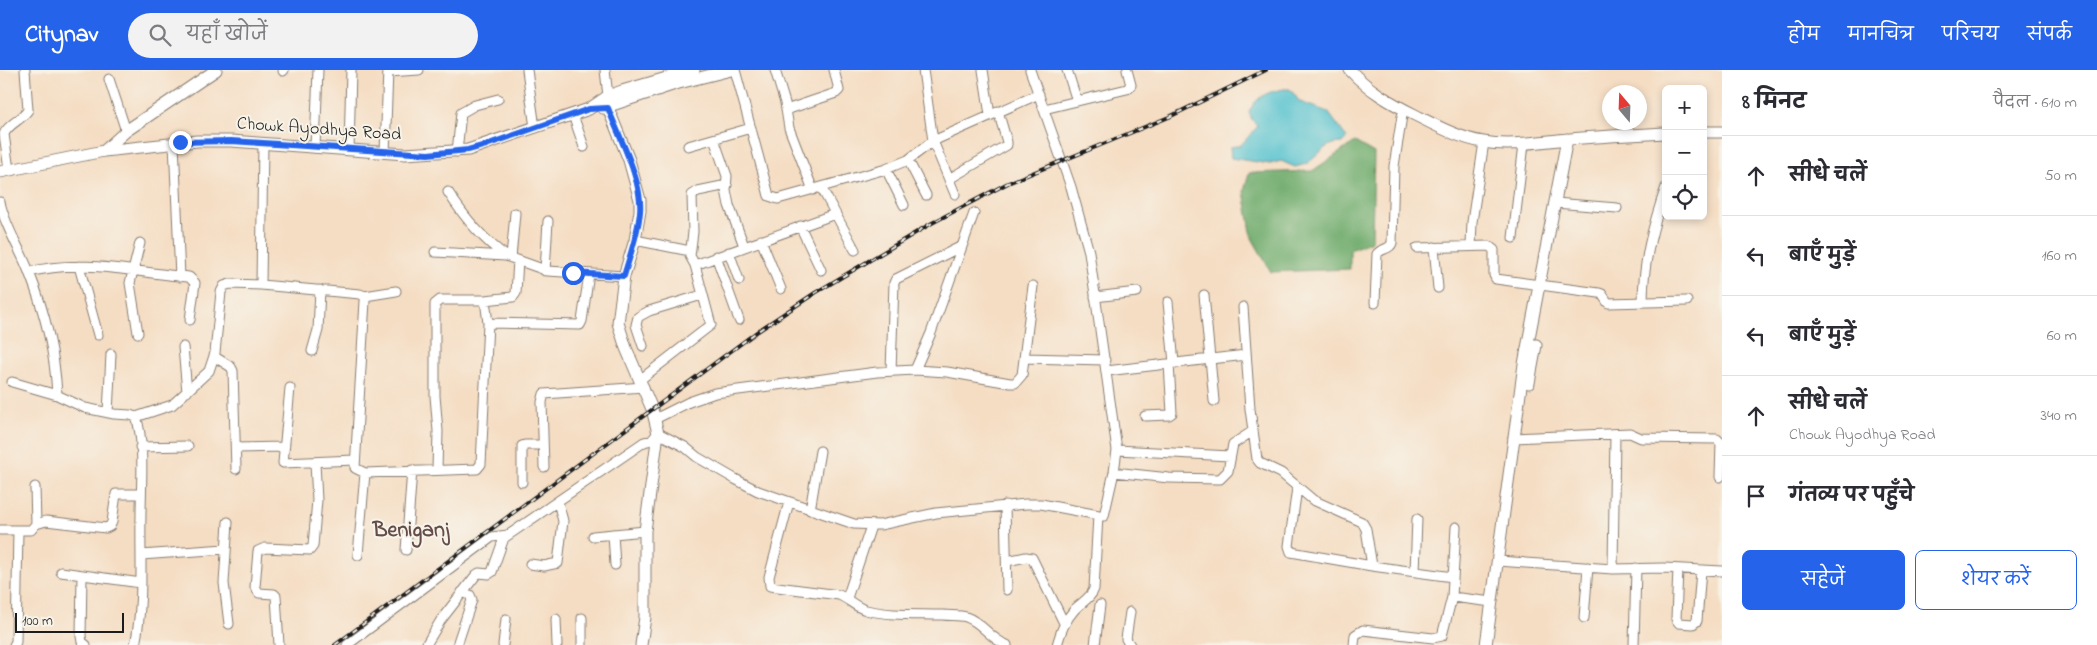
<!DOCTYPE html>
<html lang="hi">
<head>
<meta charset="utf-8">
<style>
  :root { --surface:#fff; --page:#f2f2f3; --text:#2b2b33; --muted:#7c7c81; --line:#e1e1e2; --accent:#2563eb }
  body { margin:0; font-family:"Indie Flower","Playpen Sans Deva",sans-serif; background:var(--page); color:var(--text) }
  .controls { position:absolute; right:15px; top:15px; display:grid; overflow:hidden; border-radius:8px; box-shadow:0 2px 8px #0003 }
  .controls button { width:45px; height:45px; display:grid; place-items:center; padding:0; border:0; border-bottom:1px solid var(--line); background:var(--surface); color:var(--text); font:25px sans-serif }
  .compass { position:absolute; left:1602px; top:15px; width:45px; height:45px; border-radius:50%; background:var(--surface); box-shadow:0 2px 8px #0003; rotate:341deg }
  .scale { position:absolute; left:15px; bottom:12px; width:109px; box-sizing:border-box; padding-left:5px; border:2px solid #1c1c1c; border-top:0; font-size:14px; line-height:18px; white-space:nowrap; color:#1c1c1c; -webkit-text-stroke:4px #f7f3e8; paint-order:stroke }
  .stop { position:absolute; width:15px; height:15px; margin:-11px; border:4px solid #2563eb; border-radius:50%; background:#fff }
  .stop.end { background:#2563eb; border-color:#fff; box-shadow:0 1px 5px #0008 }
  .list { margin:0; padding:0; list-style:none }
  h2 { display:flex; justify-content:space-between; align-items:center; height:65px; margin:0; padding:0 20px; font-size:21px }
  h2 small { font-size:16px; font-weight:400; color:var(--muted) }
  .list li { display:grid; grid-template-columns:32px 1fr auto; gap:15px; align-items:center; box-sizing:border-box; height:80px; padding:0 20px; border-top:1px solid var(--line) }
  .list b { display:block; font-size:19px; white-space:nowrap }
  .list p { margin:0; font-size:16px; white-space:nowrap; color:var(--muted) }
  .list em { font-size:16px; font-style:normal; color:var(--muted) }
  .actions { display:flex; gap:10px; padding:15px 20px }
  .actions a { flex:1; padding:11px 0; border:1px solid var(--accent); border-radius:8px; text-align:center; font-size:18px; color:var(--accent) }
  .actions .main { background:var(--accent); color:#fff }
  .icon { flex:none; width:28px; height:28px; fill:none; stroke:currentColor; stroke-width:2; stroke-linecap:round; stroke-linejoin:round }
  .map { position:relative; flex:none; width:1722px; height:575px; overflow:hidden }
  header { display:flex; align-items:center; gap:30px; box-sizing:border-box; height:70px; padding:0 25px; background:var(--accent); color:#fff }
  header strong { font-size:24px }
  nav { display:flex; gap:28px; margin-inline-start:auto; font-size:18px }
  .search { width:350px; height:45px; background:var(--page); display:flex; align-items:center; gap:12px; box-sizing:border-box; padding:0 18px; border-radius:28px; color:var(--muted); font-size:19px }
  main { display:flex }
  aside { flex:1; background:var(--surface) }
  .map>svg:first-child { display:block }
  .forest { fill:#6eab6c; stroke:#456444 }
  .water { fill:#56c2cf; stroke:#396f76 }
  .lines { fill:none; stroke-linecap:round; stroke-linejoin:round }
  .minor-casing { stroke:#887c70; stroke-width:11 }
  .major-casing { stroke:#887c70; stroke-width:13 }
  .minor { stroke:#fff; stroke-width:9 }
  .major { stroke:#fff; stroke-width:11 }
  .rail-casing { stroke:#1c1c1c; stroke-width:4 }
  .rail { stroke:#f7f3e8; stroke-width:2; stroke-dasharray:5.5; stroke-linecap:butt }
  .route { stroke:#2563eb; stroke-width:6 }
  .labels { text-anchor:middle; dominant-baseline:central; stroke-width:4; stroke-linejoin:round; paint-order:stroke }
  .street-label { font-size:18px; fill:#1c1c1c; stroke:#f7f3e8 }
  .district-label { font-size:22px; font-weight:bold; fill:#644c4a; stroke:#f7f3e8 }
</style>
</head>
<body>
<header>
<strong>Citynav</strong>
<div class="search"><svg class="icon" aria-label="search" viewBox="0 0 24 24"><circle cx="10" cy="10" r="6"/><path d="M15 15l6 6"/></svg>यहाँ खोजें</div>
<nav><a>होम</a><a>मानचित्र</a><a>परिचय</a><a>संपर्क</a></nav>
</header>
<main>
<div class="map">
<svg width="1722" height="575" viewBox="0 0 1722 575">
  <rect width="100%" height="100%" fill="#f7f3e8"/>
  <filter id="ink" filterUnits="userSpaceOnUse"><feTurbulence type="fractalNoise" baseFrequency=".02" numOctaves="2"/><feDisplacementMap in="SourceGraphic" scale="10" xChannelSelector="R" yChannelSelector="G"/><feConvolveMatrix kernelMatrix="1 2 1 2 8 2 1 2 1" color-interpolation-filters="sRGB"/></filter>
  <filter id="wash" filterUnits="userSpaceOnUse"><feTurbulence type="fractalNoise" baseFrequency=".0096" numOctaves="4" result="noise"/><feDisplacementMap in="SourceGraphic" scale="20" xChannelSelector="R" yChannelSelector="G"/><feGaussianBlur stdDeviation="1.12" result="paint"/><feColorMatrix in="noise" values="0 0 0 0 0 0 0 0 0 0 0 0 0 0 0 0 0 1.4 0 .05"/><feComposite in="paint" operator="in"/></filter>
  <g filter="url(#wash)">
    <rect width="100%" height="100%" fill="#f5ddc3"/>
    <path class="forest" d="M1355,72L1374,83L1372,171L1350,180V199L1271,202L1252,168L1244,121L1249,103L1312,101Z"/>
    <path class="water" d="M1284,19H1290L1300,32L1328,42L1347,68L1343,73C1323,73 1322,84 1307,93C1304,95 1299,96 1295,97L1281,91L1270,94L1231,88L1230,77L1241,75L1258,56L1252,50L1249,42C1257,26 1267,22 1284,19Z"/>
  </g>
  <g filter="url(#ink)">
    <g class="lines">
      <g class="minor-casing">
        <path id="minor" d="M527,0L535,58
          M605,0L608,26
          M735,0L767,118L769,126L778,129L886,99L908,90L933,71L1039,24
          M775,0L785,33L789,58L813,120
          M923,0L933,71L955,124
          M983,0L990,45
          M1067,0L1077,31
          M283,1L284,0
          M388,2L419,0
          M109,9L126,61
          M1044,39L1127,19L1131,15L1127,0
          M786,40L836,23L839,20L834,0
          M573,45L584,77
          M714,69L727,106L726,120L729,135L744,176
          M174,73L180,207
          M688,76L751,58
          M315,78L318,0
          M349,80L351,0
          M457,82L461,43L475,35L498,29
          M385,83L388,0
          M908,90L926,125
          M886,99L904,135
          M9,100L4,64C9,53 22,50 28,40L25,0
          M949,109L1007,75V72L998,41
          M821,117L855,180
          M448,122C464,147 482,169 506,186
          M0,132C5,157 20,178 29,202C45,242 55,282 57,325
          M1555,133L1617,138
          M800,156L821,200
          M1513,168L1524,74
          M635,170L690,181
          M761,170L781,219
          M1471,176L1472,152L1484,72
          M1434,177L1438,218
          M1417,178L1489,176L1494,180V205L1496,209L1599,223L1602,224L1608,233L1687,231
          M435,182L506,186L548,201L624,206
          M729,182L739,210
          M716,186L739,250
          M511,188L515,143
          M695,195L690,186L693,162L692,125L698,121L727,115
          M79,196L98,265
          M545,201L548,151
          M29,202C82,188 136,203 189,207L195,213L190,250
          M261,215L263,73
          M1204,225L1214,331
          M365,226L396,221
          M1095,227L1137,222
          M485,230L488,253
          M1168,232L1174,293
          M1643,232C1643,192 1653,155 1666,117
          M1375,233L1377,184C1381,178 1390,180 1392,173L1394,96L1402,46
          M1243,237L1250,339L1257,389L1260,393L1281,403L1313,430L1362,452L1366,459L1372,496
          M138,263L130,213L140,173
          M643,276L636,255L638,247L649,241L702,225
          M183,277L187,322
          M312,281L318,260L320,220
          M215,287L231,297L233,301L236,399
          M1024,288L1105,290
          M915,300L931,263L974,143
          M891,301L894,213L896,209L962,176
          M1106,301L1246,285
          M641,309L711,255L695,195L835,144
          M12,312L57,325L85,338L114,344L130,345L136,347C145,371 141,417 141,444C140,488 144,532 135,575
          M290,318L283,393L355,390
          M108,343L111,284
          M1145,346L1169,345L1172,343L1169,294
          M136,347L172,335L209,301L215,283L221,222L224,216L230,214L261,215L360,224L365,226V231L355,398L365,403L477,399L481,394L488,253L580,255L582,251L589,204
          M655,349L689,332L715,323L877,302L915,300L947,302L1010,313H1015L1022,305L1033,216
          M1513,368L1630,363L1641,368L1717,369L1721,373L1720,407
          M140,377L188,376
          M236,378L283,377
          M1117,380L1230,386
          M544,397L542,332L544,324L644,317
          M437,400L438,361L435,326V234L440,230H485L513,227L516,223L518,190
          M1114,402L1169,408L1220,409L1228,401L1233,374L1253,361
          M522,412V376L525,375H543
          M35,417L36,454
          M1297,418L1289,476L1291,482L1372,496L1453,507
          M789,432L769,507L770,516L839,525C849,529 855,537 866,540C891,546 917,544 943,545C950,546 959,545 966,547C982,552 991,570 1007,575
          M1005,435L1007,520
          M810,440L820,381
          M228,452L224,513L229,554
          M0,460H31L36,454L46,451L106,458L110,456L112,452L116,424H141
          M613,464L615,495
          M593,466L645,461
          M406,480L412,400
          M141,485L225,479
          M358,485L365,403
          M1007,491L1026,487L1032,488L1064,553
          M1498,491L1613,499L1664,498L1722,501
          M530,494L544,496L558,493L563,451L558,432
          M1613,499L1615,364
          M1678,499L1676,549L1679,553L1693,554L1697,551L1701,500
          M61,502L141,513
          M1415,502L1417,449
          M82,505L81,566L82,572L86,575
          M1452,527L1492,532
          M847,528L871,456
          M1130,542L1126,569L1130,575
          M1584,548L1588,497
          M556,549L557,575
          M458,572L472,530L470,525L462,522
          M14,575L16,572L18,460
          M279,575L276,526L274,524L259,523L255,517L258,481L265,478L310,480L313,476L317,430L315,393
          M347,575L492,467L508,465
          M426,575L441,550L476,505L479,503L489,504L492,502L504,468L644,372L652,370L658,363L685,377L697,387L735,409L758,421L854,454L880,455L936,443L1026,434H1041L1104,446L1114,402L1117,380L1089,182L1071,117L1030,0
          M503,575L506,549
          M582,575V548
          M1057,575C1061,561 1065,550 1075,539C1082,532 1091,528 1094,519L1098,445
          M1095,575L1100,535
          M1354,575L1355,565L1363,560L1433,568L1442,566L1452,527L1456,457
          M1634,575L1636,498"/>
      </g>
      <g class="major-casing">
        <path id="major" d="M1350,0C1368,20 1391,33 1415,45C1437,56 1459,68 1483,72C1512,77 1541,71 1570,69C1602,66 1634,65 1666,63
          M608,26V38L629,90L640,130V141L635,170L624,206L618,253L626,278L652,339L658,363L645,461V547L641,575
          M603,38L675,14L731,0
          M1703,62H1722
          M104,81L126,61L216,0
          M0,102L104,81L197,71H231L405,84L468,80L589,39L608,26L622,21L694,0
          M1529,313L1536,275
          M1486,575L1524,294L1567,69"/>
      </g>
      <use href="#minor" class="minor"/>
      <use href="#major" class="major"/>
      <g class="rail-casing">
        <path id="rail" d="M335,575L758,261L815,223L932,153L1008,113L1169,47L1266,0"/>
      </g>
      <use href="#rail" class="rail"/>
    </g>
  </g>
  <g class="lines" filter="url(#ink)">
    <path class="route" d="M180,72L231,71L428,84L468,80L486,75L589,39L608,38C619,67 643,111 640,142C638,164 630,185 624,206L573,203"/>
  </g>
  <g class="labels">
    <g class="street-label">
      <text transform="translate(319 60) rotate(4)">Chowk Ayodhya Road</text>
    </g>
    <g class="district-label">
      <text x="411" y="461">Beniganj</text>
    </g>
  </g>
</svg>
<div class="controls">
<button>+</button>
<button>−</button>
<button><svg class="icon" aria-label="locate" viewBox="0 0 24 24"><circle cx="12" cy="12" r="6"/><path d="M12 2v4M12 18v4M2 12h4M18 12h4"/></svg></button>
</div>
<svg class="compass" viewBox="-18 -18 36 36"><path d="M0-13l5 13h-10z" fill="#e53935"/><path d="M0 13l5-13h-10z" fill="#7c7c81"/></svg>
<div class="scale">100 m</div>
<div class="stop" style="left:573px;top:203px"></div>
<div class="stop end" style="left:180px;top:72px"></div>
</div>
<aside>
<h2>8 मिनट<small>पैदल · 610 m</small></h2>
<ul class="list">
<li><svg class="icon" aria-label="ahead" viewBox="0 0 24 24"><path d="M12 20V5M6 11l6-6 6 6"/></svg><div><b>सीधे चलें</b></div><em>50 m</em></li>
<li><svg class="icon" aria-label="left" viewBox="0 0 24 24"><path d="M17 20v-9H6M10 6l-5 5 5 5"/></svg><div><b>बाएँ मुड़ें</b></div><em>160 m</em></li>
<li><svg class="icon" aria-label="left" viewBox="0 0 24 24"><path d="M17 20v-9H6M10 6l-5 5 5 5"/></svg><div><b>बाएँ मुड़ें</b></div><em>60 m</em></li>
<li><svg class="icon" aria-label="ahead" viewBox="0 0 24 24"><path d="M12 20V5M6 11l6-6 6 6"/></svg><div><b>सीधे चलें</b><p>Chowk Ayodhya Road</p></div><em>340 m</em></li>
<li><svg class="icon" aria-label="arrive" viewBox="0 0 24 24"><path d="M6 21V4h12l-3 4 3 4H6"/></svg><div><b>गंतव्य पर पहुँचे</b></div></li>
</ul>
<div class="actions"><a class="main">सहेजें</a><a>शेयर करें</a></div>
</aside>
</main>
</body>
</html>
